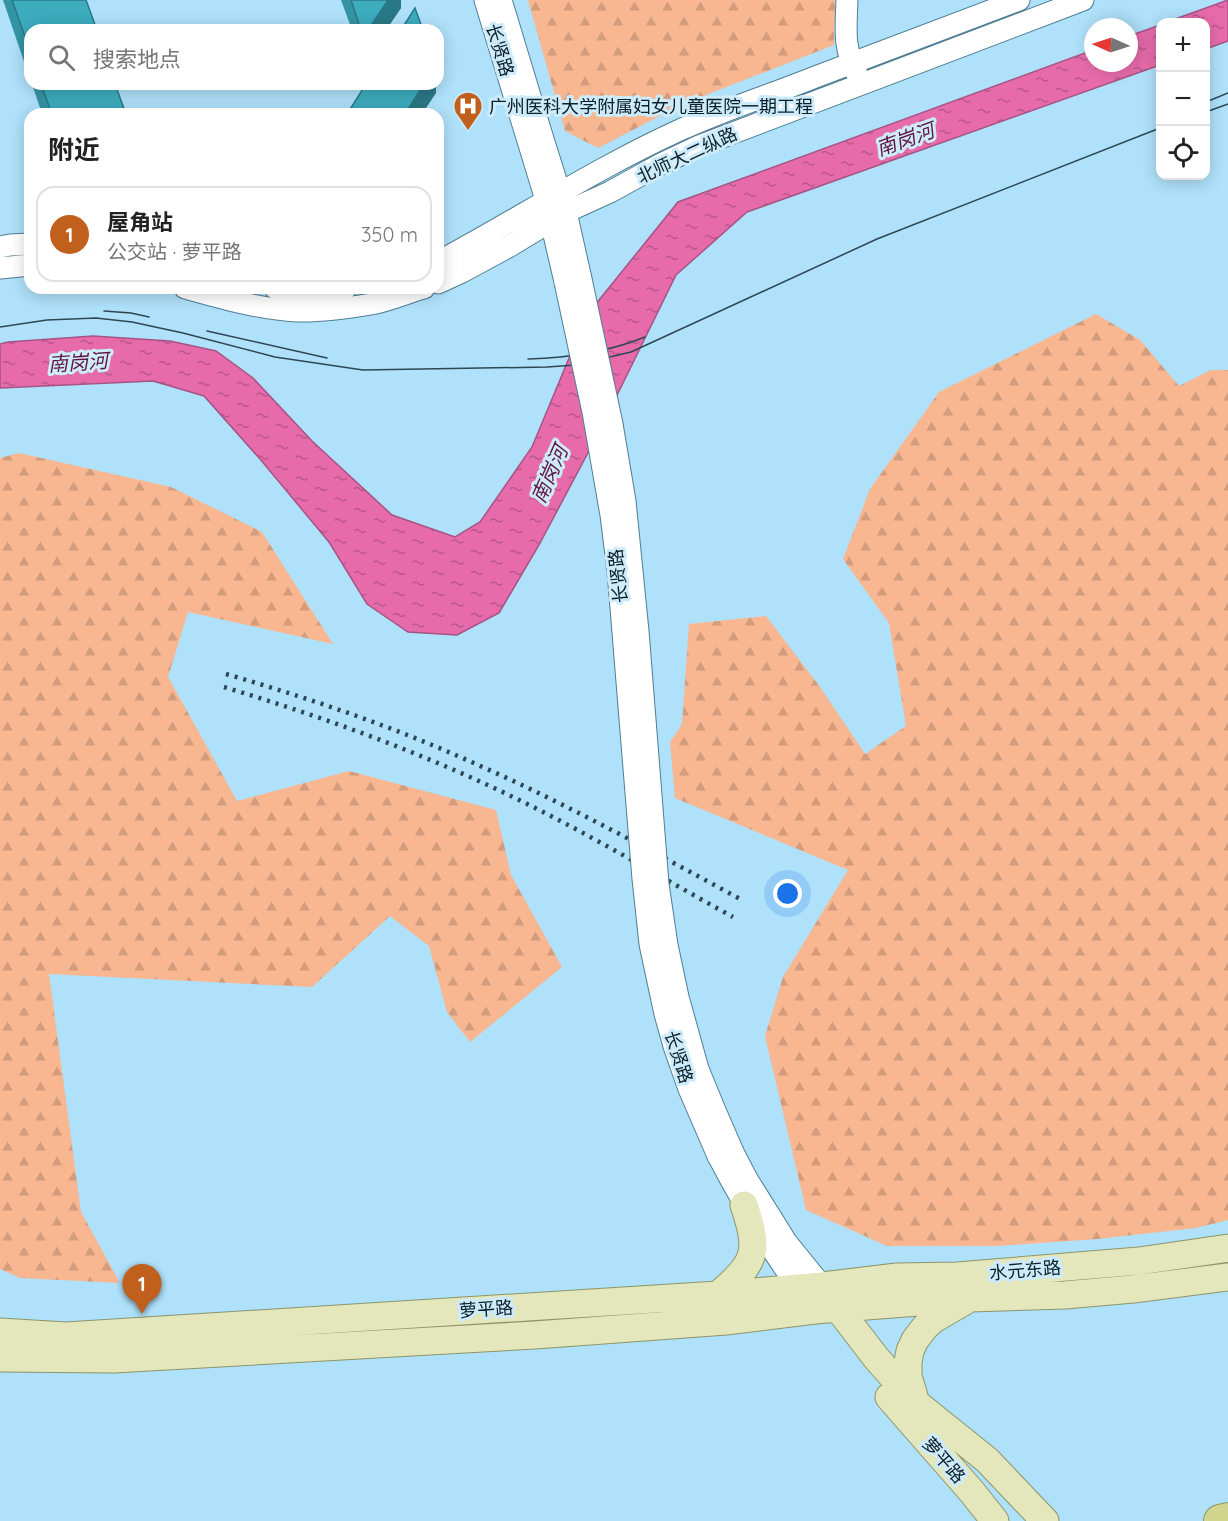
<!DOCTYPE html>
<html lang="zh">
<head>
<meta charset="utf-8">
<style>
  :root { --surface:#fff; --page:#f6f6f6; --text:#222; --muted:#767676; --line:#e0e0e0; --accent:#c0601c }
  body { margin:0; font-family:Quicksand,"Noto Sans SC",sans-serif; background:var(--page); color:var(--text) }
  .controls { position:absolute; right:18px; top:18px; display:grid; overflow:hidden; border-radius:12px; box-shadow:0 3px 15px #0003 }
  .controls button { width:54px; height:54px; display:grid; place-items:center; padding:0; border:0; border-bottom:2px solid var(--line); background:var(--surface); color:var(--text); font:30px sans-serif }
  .compass { position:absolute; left:1084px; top:18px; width:54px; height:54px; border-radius:50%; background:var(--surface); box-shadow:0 3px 15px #0003; rotate:273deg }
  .you { position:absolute; left:788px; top:894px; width:21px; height:21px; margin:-15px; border:4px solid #fff; border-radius:50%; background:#1a73e8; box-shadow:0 0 0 9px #1a73e833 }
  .badge { display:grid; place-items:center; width:39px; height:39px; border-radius:50%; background:var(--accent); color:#fff; font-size:20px; font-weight:700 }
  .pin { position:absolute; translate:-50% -50px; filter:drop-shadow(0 2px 3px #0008) }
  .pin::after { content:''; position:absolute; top:32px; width:21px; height:18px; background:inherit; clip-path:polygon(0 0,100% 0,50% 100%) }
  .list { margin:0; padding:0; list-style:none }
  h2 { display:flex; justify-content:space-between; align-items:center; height:78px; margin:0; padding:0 24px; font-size:26px }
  h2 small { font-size:20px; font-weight:400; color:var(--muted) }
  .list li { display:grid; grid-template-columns:39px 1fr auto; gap:18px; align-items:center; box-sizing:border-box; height:96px; margin:0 12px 12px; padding:0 12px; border:2px solid var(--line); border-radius:18px }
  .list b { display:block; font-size:22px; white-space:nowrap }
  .list p { margin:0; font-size:20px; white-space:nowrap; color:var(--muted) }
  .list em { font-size:20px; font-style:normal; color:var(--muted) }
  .icon { flex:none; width:33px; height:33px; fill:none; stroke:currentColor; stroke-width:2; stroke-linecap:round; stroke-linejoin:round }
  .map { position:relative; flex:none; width:1228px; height:1521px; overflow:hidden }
  .search { position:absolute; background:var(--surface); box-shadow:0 3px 15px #0003; left:24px; top:24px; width:420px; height:66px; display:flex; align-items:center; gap:15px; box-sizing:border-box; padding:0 21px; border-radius:18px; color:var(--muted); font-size:22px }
  .panel { position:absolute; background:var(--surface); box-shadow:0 3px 15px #0003; left:24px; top:108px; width:420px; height:186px; border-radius:18px }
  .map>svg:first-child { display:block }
  .forest { fill:url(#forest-firs) }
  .water { fill:url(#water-ripples); stroke:#a55484; stroke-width:1.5 }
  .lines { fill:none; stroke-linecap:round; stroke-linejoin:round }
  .minor-casing { stroke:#4f7e95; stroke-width:23 }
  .major-casing { stroke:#8c956a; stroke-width:29 }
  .highway-casing { stroke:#8c956a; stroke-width:34 }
  .minor { stroke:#fff; stroke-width:21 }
  .major { stroke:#e4e6bb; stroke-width:27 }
  .highway { stroke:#d2d58d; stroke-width:32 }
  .tram { stroke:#2d4754; stroke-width:1.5 }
  .rail { stroke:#2d4754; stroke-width:4.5; stroke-dasharray:3 6; stroke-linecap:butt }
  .minor-bridge-casing { stroke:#4f7e95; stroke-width:23; stroke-linecap:butt }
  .minor-bridge { stroke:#fff; stroke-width:21 }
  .wall { fill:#3494a3 }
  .shaded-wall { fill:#2a7885 }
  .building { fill:#3cacbe; stroke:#2a7885; stroke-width:1.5 }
  .labels { text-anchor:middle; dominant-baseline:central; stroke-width:6; stroke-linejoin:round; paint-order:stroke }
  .street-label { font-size:18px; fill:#0b1f28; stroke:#cdebfa }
  .poi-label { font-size:18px; fill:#0b1f28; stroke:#cdebfa; text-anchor:start }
  .water-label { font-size:20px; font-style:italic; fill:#621441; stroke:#cdebfa }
</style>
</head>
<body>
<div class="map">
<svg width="1228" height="1521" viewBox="0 0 1228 1521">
  <defs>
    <pattern id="forest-firs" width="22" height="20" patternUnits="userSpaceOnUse" patternTransform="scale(1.5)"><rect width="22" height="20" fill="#f8b691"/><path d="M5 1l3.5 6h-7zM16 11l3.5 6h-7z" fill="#d39c7d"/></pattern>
    <pattern id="water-ripples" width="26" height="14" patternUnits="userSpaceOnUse" patternTransform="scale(1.5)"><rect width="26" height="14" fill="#e76bab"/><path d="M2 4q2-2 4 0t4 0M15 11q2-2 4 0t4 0" fill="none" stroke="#b9578b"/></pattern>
  </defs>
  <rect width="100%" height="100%" fill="#afe1fa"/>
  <path class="forest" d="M528,0H835L834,45L683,104L598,148L565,131Z
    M1096,314L1140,340L1179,386L1211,370H1228V1220L1196,1228L1097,1239L997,1246H887L806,1210L765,1036L783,977L848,870L675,798L670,742L682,724L689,624L766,616L820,687L865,754L906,726L889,623L843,559L870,489L939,392Z
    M19,453L171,487L262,532L333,644L188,612L168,677L237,801L349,771L496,810L511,875L562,967L470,1042L447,1012L429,946L390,916L312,987L49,974L81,1212L120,1283L20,1278L0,1269V458Z"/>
  <path class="water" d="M1228,0V41L1206,49V22H1167Z
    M1160,25V65L747,212L676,275L599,432L539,545L499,613L457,635L408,632L367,604L329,542L260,459L204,396L153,381L0,388V344L8,342L93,336L170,341L216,351L253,378L312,441L392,515L455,537L480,522L532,447L587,315L678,202L1093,50V63H1129V36Z"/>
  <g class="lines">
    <g class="minor-casing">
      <path id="minor" d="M485,0L546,200L565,282
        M501,0L543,139L566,212L581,279
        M847,0C846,30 843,47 857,74
        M0,247L10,245L30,244
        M438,262C520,218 598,167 682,129C726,109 773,94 818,76C885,50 952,25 1019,0
        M0,268L30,265
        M438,283L462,272L510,246L566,212L610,192L661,164L699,146L1083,0
        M185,288C221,298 259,309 297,311C321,312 347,308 371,304C388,301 406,293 424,288
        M275,288L298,291L346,288
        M733,1152L747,1179L787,1243L822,1286
        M718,1156C744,1206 772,1252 806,1298"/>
    </g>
    <g class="major-casing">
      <path id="major" d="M718,1295C756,1262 760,1253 744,1205
        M830,1298L877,1359L914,1401
        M965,1301L934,1319L925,1327L915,1340L910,1351L908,1362V1376L916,1403L987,1460L1045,1521
        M0,1332L66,1336L718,1295L822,1286L897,1277L957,1276L1139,1261L1228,1248
        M0,1358L114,1359L535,1335L726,1321L815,1310L970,1298L1065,1295L1133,1289L1228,1277
        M889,1397L972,1492L995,1521"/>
    </g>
    <g class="highway-casing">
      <path id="highway" d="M1220,1521L1228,1519"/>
    </g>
    <use href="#minor" class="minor"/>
    <use href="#major" class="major"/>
    <use href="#highway" class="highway"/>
    <path class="tram" d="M1206,102L1228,93
      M1206,112L1228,104
      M104,311L131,313L149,317
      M0,327L47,320L96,318L132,322L183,333L275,357L363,370L547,367L576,365L631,352L877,239L1160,128
      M207,331L327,358
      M528,359C568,358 608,352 645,337"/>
    <path class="rail" d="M226,674C312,699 397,728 478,765C569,805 655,853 742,900
      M224,687C323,717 420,752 513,797C588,833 660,877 733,917"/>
    <g class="minor-bridge-casing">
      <path id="minor-bridge" d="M581,279L612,424L625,501L638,631L658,884L667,945L678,997L698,1069L714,1108L733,1152
        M565,282L593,412L611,515L618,571L643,879L650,944L665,1014L674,1046L689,1089L718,1156"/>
    </g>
    <use href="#minor-bridge" class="minor-bridge"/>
  </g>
  <path class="wall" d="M3,0H86L30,30V79Z
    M341,0H401V8L386,30H352Z
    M32,84H115L126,114H42Z"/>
  <path class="shaded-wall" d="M388,0H401V8L386,30H368Z
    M424,84H436V93L422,114H405Z"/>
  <path class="building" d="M12,0H86L97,30H30V51Z
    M351,0H388L368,30H361Z
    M415,8L423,30H401Z
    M41,84H115L126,114H52Z
    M366,84H424L405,114H347Z"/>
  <defs>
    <g id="hospital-pin" transform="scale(1.5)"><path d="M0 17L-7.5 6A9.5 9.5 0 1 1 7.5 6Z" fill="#c0601c" stroke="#cdebfa"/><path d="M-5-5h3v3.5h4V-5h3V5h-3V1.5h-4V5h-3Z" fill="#fff"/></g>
  </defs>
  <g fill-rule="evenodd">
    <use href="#hospital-pin" x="468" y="106"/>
  </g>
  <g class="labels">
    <g class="street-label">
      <text transform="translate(500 50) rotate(73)">长贤路</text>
      <text transform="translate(687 155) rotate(-25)">北师大二纵路</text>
      <text transform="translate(618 576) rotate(-96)">长贤路</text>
      <text transform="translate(679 1057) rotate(72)">长贤路</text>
      <text transform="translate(1025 1270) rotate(-5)">水元东路</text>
      <text transform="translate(486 1309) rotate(-4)">萝平路</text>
      <text transform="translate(944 1460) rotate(49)">萝平路</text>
    </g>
    <g class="poi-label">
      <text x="489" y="106">广州医科大学附属妇女儿童医院一期工程</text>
    </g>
    <g class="water-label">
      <text transform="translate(905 139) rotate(-20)">南岗河</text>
      <text transform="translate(78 362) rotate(-4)">南岗河</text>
      <text transform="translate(549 474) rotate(-66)">南岗河</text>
    </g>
  </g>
</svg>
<div class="controls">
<button>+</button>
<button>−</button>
<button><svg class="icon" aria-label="locate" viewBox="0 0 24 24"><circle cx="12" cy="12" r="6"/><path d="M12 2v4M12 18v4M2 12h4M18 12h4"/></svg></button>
</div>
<svg class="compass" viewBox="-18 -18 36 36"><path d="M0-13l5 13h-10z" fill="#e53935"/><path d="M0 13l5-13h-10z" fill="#767676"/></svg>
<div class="you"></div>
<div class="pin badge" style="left:142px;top:1314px">1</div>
<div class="search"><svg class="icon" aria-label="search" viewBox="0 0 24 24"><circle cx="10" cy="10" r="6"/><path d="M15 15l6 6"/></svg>搜索地点</div>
<section class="panel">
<h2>附近<small></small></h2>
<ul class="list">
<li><span class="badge">1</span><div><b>屋角站</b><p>公交站 · 萝平路</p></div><em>350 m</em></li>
</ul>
</section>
</div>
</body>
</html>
